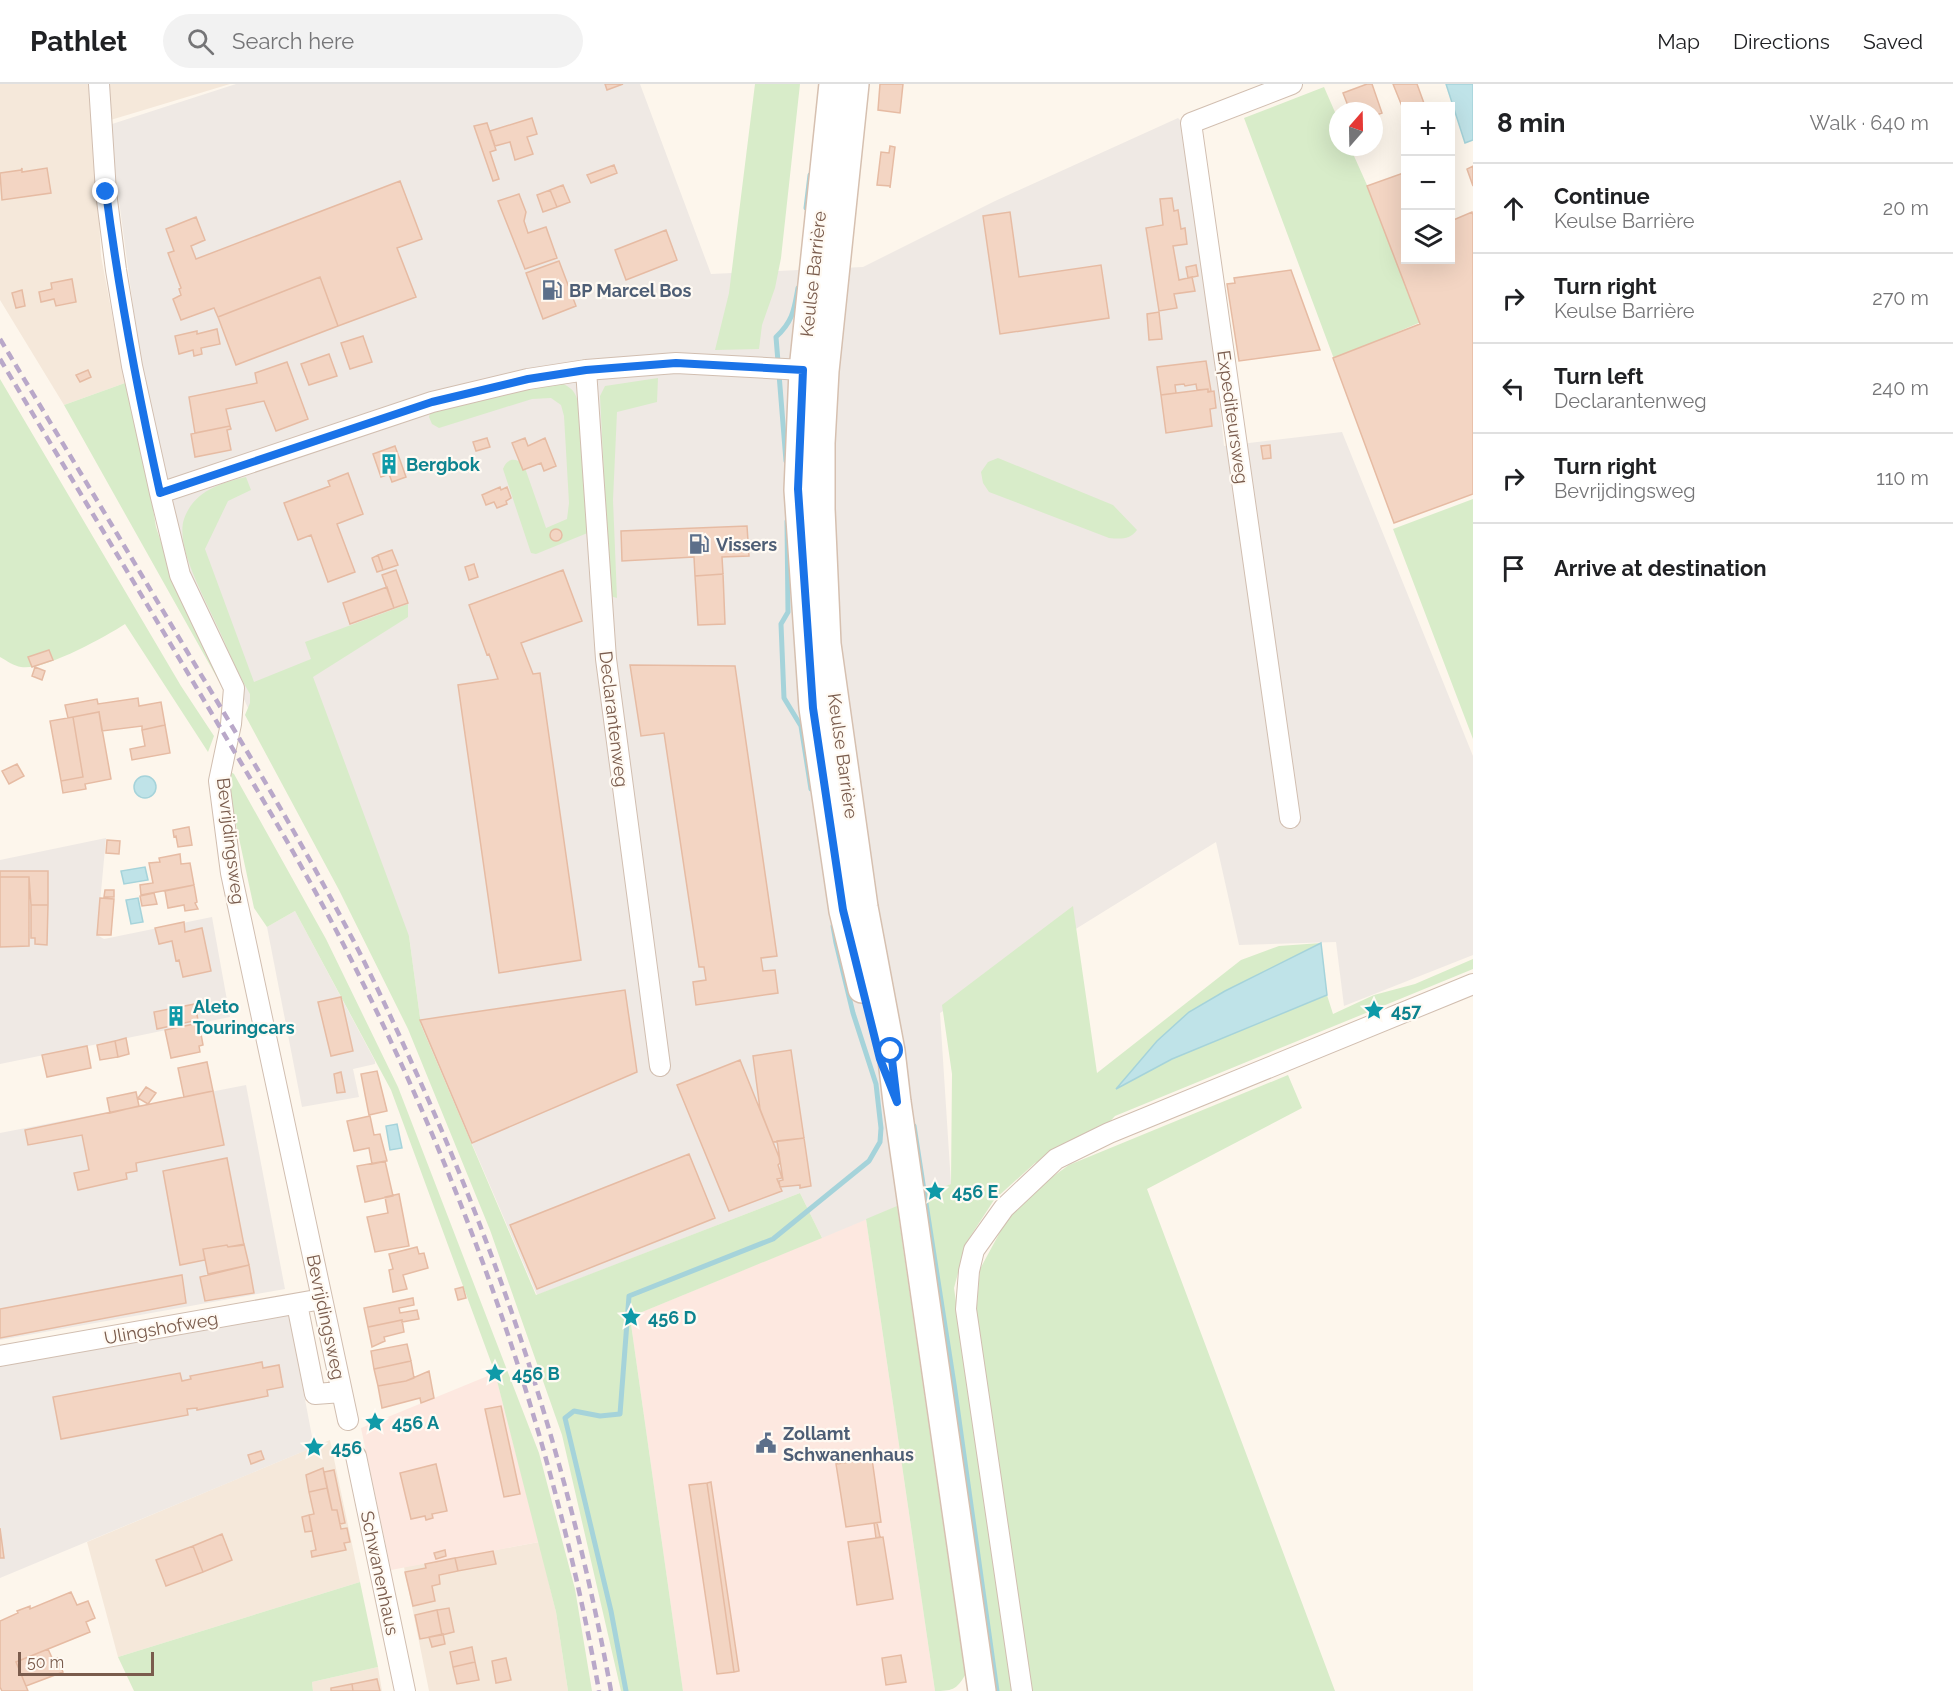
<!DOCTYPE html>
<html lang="en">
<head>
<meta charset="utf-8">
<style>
  :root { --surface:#fff; --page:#f2f2f2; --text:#202124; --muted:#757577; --line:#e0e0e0 }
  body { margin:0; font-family:Raleway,sans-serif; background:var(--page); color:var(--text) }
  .controls { position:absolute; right:18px; top:18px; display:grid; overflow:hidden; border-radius:0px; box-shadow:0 6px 24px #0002 }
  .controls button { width:54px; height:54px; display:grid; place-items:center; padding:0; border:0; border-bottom:2px solid var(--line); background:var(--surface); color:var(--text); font:30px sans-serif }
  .compass { position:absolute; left:1329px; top:18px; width:54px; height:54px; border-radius:50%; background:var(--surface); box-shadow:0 6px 24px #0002; rotate:20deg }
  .scale { position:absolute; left:18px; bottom:15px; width:136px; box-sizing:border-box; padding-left:6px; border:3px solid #7a5c4d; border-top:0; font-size:16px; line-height:21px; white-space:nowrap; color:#7a5c4d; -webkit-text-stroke:4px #fffaf3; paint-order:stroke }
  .stop { position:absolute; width:18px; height:18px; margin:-14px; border:4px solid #1a73e8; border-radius:50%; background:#fff }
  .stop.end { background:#1a73e8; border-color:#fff; box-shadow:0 2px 6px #0008 }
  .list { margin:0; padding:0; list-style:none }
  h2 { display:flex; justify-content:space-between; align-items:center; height:78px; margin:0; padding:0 24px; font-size:26px }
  h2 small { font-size:20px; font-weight:400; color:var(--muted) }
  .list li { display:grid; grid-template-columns:39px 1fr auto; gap:18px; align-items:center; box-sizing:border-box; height:90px; padding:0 24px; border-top:2px solid var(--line) }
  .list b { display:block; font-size:22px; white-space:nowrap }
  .list p { margin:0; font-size:20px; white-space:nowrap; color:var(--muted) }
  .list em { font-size:20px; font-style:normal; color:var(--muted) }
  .icon { flex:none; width:33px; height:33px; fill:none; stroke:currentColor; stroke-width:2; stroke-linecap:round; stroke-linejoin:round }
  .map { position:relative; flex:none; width:1473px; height:1607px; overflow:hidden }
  header { display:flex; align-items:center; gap:36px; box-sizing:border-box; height:84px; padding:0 30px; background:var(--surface); border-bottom:2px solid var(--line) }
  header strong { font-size:28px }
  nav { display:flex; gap:33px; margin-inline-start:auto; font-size:21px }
  .search { width:420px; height:54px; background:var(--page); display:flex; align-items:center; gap:15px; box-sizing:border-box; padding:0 21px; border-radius:33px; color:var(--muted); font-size:22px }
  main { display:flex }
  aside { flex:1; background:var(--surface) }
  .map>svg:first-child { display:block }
  .residential { fill:#f5e8da }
  .commercial { fill:#fde8e0 }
  .industrial { fill:#efe9e4 }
  .green { fill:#d8ecc9 }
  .water { fill:#bfe3e8; stroke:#a5d3da; stroke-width:1.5 }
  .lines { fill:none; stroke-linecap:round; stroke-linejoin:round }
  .stream { stroke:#a5d3da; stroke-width:5 }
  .building { fill:#f3d5c3; stroke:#e6bba3; stroke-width:1.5 }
  .street-casing { stroke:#d1beb0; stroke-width:22 }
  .secondary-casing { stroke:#d6c0b0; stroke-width:30 }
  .street { stroke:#fff; stroke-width:20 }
  .secondary { stroke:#fff; stroke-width:27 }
  .rail { stroke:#b9a8c9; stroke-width:4.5; stroke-dasharray:9 6; stroke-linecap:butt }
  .route { stroke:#1a73e8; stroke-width:8 }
  .labels { text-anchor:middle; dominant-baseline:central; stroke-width:4.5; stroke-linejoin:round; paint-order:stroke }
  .street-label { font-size:18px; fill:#7a5c4d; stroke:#fffaf3 }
  .service-label { font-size:18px; font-weight:bold; fill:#4e5e75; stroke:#fffaf3; text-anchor:start }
  .culture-label { font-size:18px; font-weight:bold; fill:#0d838f; stroke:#fffaf3; text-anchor:start }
</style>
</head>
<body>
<header>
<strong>Pathlet</strong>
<div class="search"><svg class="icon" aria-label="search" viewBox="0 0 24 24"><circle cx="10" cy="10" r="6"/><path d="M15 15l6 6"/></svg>Search here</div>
<nav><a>Map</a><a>Directions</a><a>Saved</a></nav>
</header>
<main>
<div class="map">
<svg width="1473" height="1607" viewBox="0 0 1473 1607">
  <rect width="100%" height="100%" fill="#fdf6ec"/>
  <path class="residential" d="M0,0H230L94,41L101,172L125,299L64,321L0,216Z
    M330,1356L360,1498L118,1573L87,1458Z
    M539,1458L556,1528L568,1607H429L404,1483Z
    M378,1583L382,1607H313L312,1598Z"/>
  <path class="commercial" d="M866,1135L935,1607H683L630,1233Z
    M495,1289L539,1458L391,1486L361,1344Z"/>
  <path class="industrial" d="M236,0H640L711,190L863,183L995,117L1178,34L1184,40L1199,117L1224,362L1342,348L1473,672V871L1344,922L1336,858L1239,861L1216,758L940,929L951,1100L822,1154L800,1109L537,1211L421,941L409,852L269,671L188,490L143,298L109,41Z
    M106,754L97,851L104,855L212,833L230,933L0,980V776Z
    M295,827L375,977V980L353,985L359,1013L302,1023L267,843Z
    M246,1001L285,1205L0,1256V1049Z
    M289,1231L314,1363L0,1494V1282Z"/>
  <path class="green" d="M755,0H800L781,174L775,204L762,241L759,265L715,266L729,209Z
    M1324,3L1338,35V63H1350L1392,157L1421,238L1334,275L1244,34Z
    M658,294L657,318L617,328L613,416L617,514L610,512L600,312L605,302Z
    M0,295L181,602L214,652L208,668L125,540C105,553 44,587 21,583C14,582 7,577 0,573Z
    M553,295C572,304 575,304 580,325L590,448L536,470L531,469L503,385C507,373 517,374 524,381L546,444L567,435L569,419L564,332L561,321L551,314L532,315L439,344L432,340L429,333L432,323Z
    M125,299L148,394L156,443L166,473L182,512L224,598L225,608L64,321Z
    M998,374L1113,421L1137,446C1130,456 1120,455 1109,454L989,408L983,399L981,388L988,378Z
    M246,393L251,406L228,417L205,465L254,598L311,575L305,558L408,520V533L313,593L409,852L421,941L536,1211L800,1109L822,1154L630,1233L683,1607H621L562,1351L490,1146L408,945L339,806L245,631L250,619V610C238,590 229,568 220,548C209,524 196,500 188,476C184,464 180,447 184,435C194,407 220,399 246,393Z
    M1473,415V655L1393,445Z
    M231,688L234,690L326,855L398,1003L539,1369L575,1505L592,1607H568L556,1528L495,1289L391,1006L295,827L267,843L254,824L231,717Z
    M1073,822L1097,989L1241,876L1279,862L1321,859L1225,907L1189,928L1157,957L1118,1004L1172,975L1327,911L1333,930L1374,911L1415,900L1473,875V885L1115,1032L1101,1047L1035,1079L994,1116L966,1159L954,1204L1012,1607H992L921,1111L951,1100L952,990L942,921Z
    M1288,991L1302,1024L1147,1105L1335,1607H1030L976,1233L980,1185L1006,1137L1048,1096L1069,1081Z
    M897,1122L965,1591C957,1606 951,1607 935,1607L866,1135Z
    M360,1498L378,1583L312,1598L313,1607H134L118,1573Z"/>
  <path class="water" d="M1446,0H1473V56L1465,59Z
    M134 703a11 11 0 1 1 22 0a11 11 0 1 1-22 0Z
    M145,783L148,796L124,800L121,787Z
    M138,814L143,838L131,840L126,816Z
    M1321,859L1327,911L1172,975L1116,1005L1157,957L1189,928L1225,907Z
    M397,1040L402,1064L390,1066L386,1042Z"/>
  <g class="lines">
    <path class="stream" d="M806,124L810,91
      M786,377L776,253C793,237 794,226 798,204
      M787,437L788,528L781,540L784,614L801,642L811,705
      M914,1042L954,1300L997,1607
      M626,1607L611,1527L565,1334L574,1327L600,1332L620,1330L629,1212L773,1155L869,1077L880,1058L881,1044L876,1000L853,929L836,859L833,842"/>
  </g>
  <path class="building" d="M605,0H623L607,6Z
    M880,0H903L900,29L878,26Z
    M1367,0H1372L1382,29L1374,32V27H1350L1343,9Z
    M1393,0H1417L1425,22H1406V32Z
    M532,34L537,50L527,53L533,70L515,76L510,58L495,62L490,47Z
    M487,39L496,66L490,68L499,95L493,97L474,42Z
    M890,62L895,63L890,104V102L877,101L881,68L889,69Z
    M614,81L617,89L591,99L587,91Z
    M1473,82V102L1467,85Z
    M22,84V88L47,84L51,109L2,116L0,89L21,86Z
    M1406,88V176H1450V135L1451,137L1472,128L1473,131V410L1394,439L1333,274L1420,240L1367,102Z
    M400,97L422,155L397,164L416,213L338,242L320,193L218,233L214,224L181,236L173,215L181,211L179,205L181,204L168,169L174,167L166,145L196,133L205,156L191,162L196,175Z
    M563,101L570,118L557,123L550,106Z
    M550,106L557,123L543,128L537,111Z
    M519,110L526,128L524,137L528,149L546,143L557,174L525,185L498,117Z
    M1172,114L1174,127L1178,126L1181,145L1185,144L1187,160L1173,162L1179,196L1192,193L1195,207L1174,210L1177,224L1159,227L1146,144L1163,141L1160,115Z
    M1010,128L1019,193L1101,181L1109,234L1000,250L983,132Z
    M666,146L677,176L626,196L615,166Z
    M559,177L576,222L543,235L526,189Z
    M1196,181L1198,192L1188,194L1186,183Z
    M1291,186L1320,266L1239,277L1227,200L1235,199L1234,194Z
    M320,193L338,242L236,281L218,233Z
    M72,195L76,218L56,222L54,215L41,218L39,208L52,205L51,199Z
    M22,206L25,222L16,224L12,209Z
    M1159,228L1162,255L1149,256L1147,230Z
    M217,245L220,260L201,264L202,270L194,272L193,266L179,270L175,252L197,247V250Z
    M363,252L372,278L350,285L341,259Z
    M329,270L337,292L309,301L301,280Z
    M1206,277L1211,307L1208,308V305L1197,306L1196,300L1185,302L1184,300L1175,301L1176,309L1161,311L1157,283Z
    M287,278L308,335L276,347L264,317L226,325L230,342L195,349L189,313L257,299L255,289Z
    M88,286L91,293L80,298L76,291Z
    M1208,305V308L1214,307L1216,324L1210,325L1212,342L1166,349L1161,311Z
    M230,342L231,345L227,346L231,366L195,373L191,350Z
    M487,354L490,363L476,367L473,358Z
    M525,354L528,362L545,354L556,382L544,387L541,379L523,386L512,359Z
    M1270,361L1271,374L1263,375L1261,362Z
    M395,362L406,393L392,398L389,390L381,393L373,370Z
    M348,389L363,430L337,440L355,488L328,498L311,451L298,456L284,419L330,402L328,397Z
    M500,403L501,406L507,403L511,414L506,417L507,420L497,424L494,418L486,421L482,411Z
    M747,442L749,472L722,473L723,490L695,492L694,473L622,477L621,447Z
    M550 451a6 6 0 1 1 12 0a6 6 0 1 1-12 0Z
    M392,466L398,481L383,486L378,471Z
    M378,471L383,486L377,488L372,474Z
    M474,480L478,493L469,496L465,483Z
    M396,486L408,519L394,524L382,491Z
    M563,486L582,537L521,559L533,590L540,589L581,876L499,889L458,601L498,595L489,570L487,571L469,521Z
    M723,490L725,540L698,541L695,492Z
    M387,503L394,524L350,540L343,519Z
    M49,566L53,576L32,583L28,573Z
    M630,581L735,582L777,872L761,874L763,887L775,886L778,909L696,921L693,898L706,896L704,883H699L664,649L641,652Z
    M35,583L45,587L42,596L32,592Z
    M138,614L139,622L161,618L165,641L142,646V642L102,647L99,628L68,634L65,621L97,615L98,620Z
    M99,628L111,695L85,700L86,705L63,709L61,697L83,693L73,633Z
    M73,633L83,693L61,697L50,637Z
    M165,641L170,669L132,676L130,665L145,662L142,646Z
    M17,680L24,692L9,700L2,687Z
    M189,743L192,761L178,763L176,752L174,753L173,746Z
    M107,756L120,757L119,770L106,769Z
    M180,770L181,780L190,779L194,801L141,811L140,801L153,799L149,779L160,778L159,774Z
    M0,787H48V821H31L29,793H0Z
    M0,793H29V862L0,863Z
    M194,801L197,818L195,819L198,825L185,827L184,821L168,824L165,807Z
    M105,806H114V813H104Z
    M154,809L157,820L142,822L140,812Z
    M100,814L114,815L111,851H97Z
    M31,821H48L47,861L35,860V854H31Z
    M184,838L185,848L202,844L211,887L183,893L179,876L176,877L172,857L159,860L155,844Z
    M625,906L637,988L472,1059L420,936Z
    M341,913L353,967L331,972L318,918Z
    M195,920L198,936L157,945L154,928Z
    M199,939L203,961L199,962L200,968L171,974L165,946Z
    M126,954L129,970L118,973L115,957Z
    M115,957L118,973L100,976L97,961Z
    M87,962L91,984L47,993L42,971Z
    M791,966L804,1054L773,1058L760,1025L753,972Z
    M740,976L779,1073L780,1079L778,1081L782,1094L777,1095L782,1107L729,1127L677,1001Z
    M207,978L213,1007L184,1013L178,984Z
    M377,987L387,1027L369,1031L361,990Z
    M341,988L345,1008L337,1009L334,990Z
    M146,1003L156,1009L148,1020L138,1014Z
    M213,1007L224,1061L136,1079L137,1087L126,1089L127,1095L78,1106L74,1089L89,1086L82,1051L28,1061L25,1046Z
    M136,1008L139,1022L110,1029L107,1014Z
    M370,1032L374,1051L380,1050L387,1077L372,1080L369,1064L354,1067L347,1037Z
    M804,1054L811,1102L800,1104V1101L780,1103L779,1097L783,1096L777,1057Z
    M689,1070L715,1134L537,1205L510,1141Z
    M227,1074L244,1161L228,1163L227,1161L203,1165L205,1176L180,1181L163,1087Z
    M385,1077L393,1112L365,1118L357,1082Z
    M399,1110L409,1162L375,1168L367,1133L388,1129L385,1113Z
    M244,1160L249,1181L208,1190L203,1165L227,1161L228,1163Z
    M417,1163L419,1170L424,1169L428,1184L403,1191L407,1205L393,1208L389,1186L393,1185L389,1170Z
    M249,1181L254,1209L205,1217L200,1193Z
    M182,1191L186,1219L0,1254V1225Z
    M463,1203L466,1214L458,1216L455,1205Z
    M413,1214L414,1221L399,1224L400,1229L417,1226L419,1235L402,1238V1236L368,1243L364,1224Z
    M402,1236L404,1248L384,1253L385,1257L372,1263L368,1243Z
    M407,1260L411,1277L374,1285L371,1267Z
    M411,1277L414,1294L406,1297L378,1302L374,1285Z
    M262,1278L263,1284L279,1281L283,1303L267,1306L268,1312L197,1326V1324L187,1325L188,1331L61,1355L53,1313L180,1289L182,1297L191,1295L190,1292Z
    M429,1287L434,1314L421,1319L420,1314L382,1324L378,1302L406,1297Z
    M501,1322L520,1410L504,1413L485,1325Z
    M261,1367L264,1375L251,1380L248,1371Z
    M872,1375L881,1438L846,1443L836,1380Z
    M436,1380L447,1427L432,1430L433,1434L426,1436L425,1432L411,1435L400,1389Z
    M323,1384L327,1404L309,1408L306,1391Z
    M334,1386L345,1439L340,1440L337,1426H332L324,1388Z
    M711,1398L739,1587L734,1588L707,1399Z
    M707,1399L734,1588L717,1590L689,1401Z
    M327,1404L332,1426H337L341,1445L347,1444L350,1458L344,1459L346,1466L312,1473L311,1467L316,1466L309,1431L314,1430L309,1408Z
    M309,1431L312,1447L305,1448L302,1433Z
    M874,1439H877L880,1453L876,1454Z
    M0,1444L4,1474H0Z
    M222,1450L232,1476L203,1488L193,1462Z
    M883,1453L893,1515L857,1521L848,1458Z
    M193,1462L203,1488L166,1502L156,1476Z
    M445,1466L446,1472L436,1475L434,1469Z
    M493,1467L496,1480L458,1487L455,1474Z
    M455,1474L458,1487L439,1491L440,1500L432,1502L435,1517L413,1522L405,1488L426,1484L425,1480Z
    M71,1508L77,1521L88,1517L95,1534L86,1538L90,1548L16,1578L28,1607H2L0,1603V1537L18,1529L17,1527L30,1522V1525Z
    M449,1524L454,1548L442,1551L437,1526Z
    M437,1526L442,1551L420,1555L415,1531Z
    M443,1550L445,1560L432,1563L429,1553Z
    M472,1563L475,1578L453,1583L450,1568Z
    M48,1565L53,1576L57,1574L63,1588L26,1602L16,1578Z
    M901,1571L906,1598L886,1601L882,1574Z
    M506,1574L511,1596L496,1599L492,1577Z
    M475,1578L479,1596L457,1600L453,1583Z
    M377,1595L380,1607H353L352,1600Z
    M352,1600L353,1607H331V1604Z"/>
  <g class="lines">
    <g class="street-casing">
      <path id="street" d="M99,0L106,108L116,186L132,282L160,409L180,491L234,604L231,640L219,697L231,789L348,1336
        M586,286L606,575L660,982
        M160,409L432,318L528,295L586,286L676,279L803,286
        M1290,734L1191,39L1292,0
        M297,1220L315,1310L342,1308
        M0,1272L322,1215
        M356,1372L405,1607
        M1022,1607L966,1225L969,1187L974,1166L1004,1124L1056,1075L1109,1049L1473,900"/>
    </g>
    <g class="secondary-casing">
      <path id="secondary" d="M833,0L803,286L798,406L813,624L843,827L862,905
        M855,0L825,287L821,359V425L827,560L864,823L891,967L897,1018L982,1607"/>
    </g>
    <use href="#street" class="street"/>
    <use href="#secondary" class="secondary"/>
    <path class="rail" d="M0,255C62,358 124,461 185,564C239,654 294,744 343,837C369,885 392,935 415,986C505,1184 572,1392 611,1607
      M0,275C68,389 137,503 205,618C250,694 296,770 337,848C461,1087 552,1343 599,1607"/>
  </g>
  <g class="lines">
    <path class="route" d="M106,108C119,210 138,309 160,409L432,318L528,295L586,286L676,279L803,286L798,405L813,624L843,826L880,975L897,1018L891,967"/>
  </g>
  <defs>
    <g id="fuel-bare" transform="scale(1.62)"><path d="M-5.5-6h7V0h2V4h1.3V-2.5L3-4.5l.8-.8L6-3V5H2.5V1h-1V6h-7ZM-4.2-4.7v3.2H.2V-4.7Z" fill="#5c6f8a" stroke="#fffaf3" stroke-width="2.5" paint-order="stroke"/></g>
    <g id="building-bare" transform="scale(1.62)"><path d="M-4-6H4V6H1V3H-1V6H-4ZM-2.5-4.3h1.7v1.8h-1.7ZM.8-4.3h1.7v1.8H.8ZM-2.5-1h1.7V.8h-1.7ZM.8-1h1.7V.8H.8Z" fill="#0f9aa8" stroke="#fffaf3" stroke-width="2.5" paint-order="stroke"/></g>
    <g id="sight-bare" transform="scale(1.62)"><path d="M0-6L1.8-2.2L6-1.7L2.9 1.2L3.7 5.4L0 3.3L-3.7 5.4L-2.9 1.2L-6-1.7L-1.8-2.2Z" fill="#0f9aa8" stroke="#fffaf3" stroke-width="2.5" paint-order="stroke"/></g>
    <g id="civic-bare" transform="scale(1.62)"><path d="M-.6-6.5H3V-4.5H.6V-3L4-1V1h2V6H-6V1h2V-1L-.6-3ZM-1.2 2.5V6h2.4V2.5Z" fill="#5c6f8a" stroke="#fffaf3" stroke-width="2.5" paint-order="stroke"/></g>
  </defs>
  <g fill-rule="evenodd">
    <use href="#fuel-bare" x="552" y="206"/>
    <use href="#building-bare" x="389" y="380"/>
    <use href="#fuel-bare" x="699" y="460"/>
    <use href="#sight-bare" x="1374" y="926"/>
    <use href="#building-bare" x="176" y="932"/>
    <use href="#sight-bare" x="935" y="1107"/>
    <use href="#sight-bare" x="631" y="1233"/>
    <use href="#sight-bare" x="495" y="1289"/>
    <use href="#sight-bare" x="375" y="1338"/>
    <use href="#civic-bare" x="766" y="1359"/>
    <use href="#sight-bare" x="314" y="1363"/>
  </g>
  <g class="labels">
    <g class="street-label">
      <text transform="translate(813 190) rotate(-84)">Keulse Barrière</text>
      <text transform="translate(1233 333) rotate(82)">Expediteursweg</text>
      <text transform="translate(614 635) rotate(83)">Declarantenweg</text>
      <text transform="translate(843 672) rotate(82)">Keulse Barrière</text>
      <text transform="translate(231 757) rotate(83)">Bevrijdingsweg</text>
      <text transform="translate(326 1233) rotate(78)">Bevrijdingsweg</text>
      <text transform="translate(161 1244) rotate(-10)">Ulingshofweg</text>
      <text transform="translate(380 1489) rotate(78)">Schwanenhaus</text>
    </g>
    <g class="service-label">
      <text x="569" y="206">BP Marcel Bos</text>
      <text x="716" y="460">Vissers</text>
      <text x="783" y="1349">Zollamt<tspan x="783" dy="21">Schwanenhaus</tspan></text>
    </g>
    <g class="culture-label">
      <text x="406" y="380">Bergbok</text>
      <text x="193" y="922">Aleto<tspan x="193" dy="21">Touringcars</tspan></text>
      <text x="1391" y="926">457</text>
      <text x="952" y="1107">456 E</text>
      <text x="648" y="1233">456 D</text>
      <text x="512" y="1289">456 B</text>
      <text x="392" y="1338">456 A</text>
      <text x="331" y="1363">456</text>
    </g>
  </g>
</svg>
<div class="controls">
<button>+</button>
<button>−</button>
<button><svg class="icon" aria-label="layers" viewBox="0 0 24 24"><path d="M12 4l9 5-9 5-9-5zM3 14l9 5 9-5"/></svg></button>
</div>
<svg class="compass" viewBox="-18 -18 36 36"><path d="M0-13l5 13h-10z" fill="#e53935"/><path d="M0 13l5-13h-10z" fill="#757577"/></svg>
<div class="scale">50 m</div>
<div class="stop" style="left:891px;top:967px"></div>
<div class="stop end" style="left:106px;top:108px"></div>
</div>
<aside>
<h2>8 min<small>Walk · 640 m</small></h2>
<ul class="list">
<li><svg class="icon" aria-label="ahead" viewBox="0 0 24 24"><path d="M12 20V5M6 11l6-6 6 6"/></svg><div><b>Continue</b><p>Keulse Barrière</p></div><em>20 m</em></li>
<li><svg class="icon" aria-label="right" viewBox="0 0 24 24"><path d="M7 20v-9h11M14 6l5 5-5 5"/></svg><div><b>Turn right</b><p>Keulse Barrière</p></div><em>270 m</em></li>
<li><svg class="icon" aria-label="left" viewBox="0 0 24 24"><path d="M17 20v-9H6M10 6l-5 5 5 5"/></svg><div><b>Turn left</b><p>Declarantenweg</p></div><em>240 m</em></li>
<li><svg class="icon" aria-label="right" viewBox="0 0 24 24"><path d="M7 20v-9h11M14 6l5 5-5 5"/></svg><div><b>Turn right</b><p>Bevrijdingsweg</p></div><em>110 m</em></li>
<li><svg class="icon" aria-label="arrive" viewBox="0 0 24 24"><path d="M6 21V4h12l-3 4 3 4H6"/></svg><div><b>Arrive at destination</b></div></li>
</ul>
</aside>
</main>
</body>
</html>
